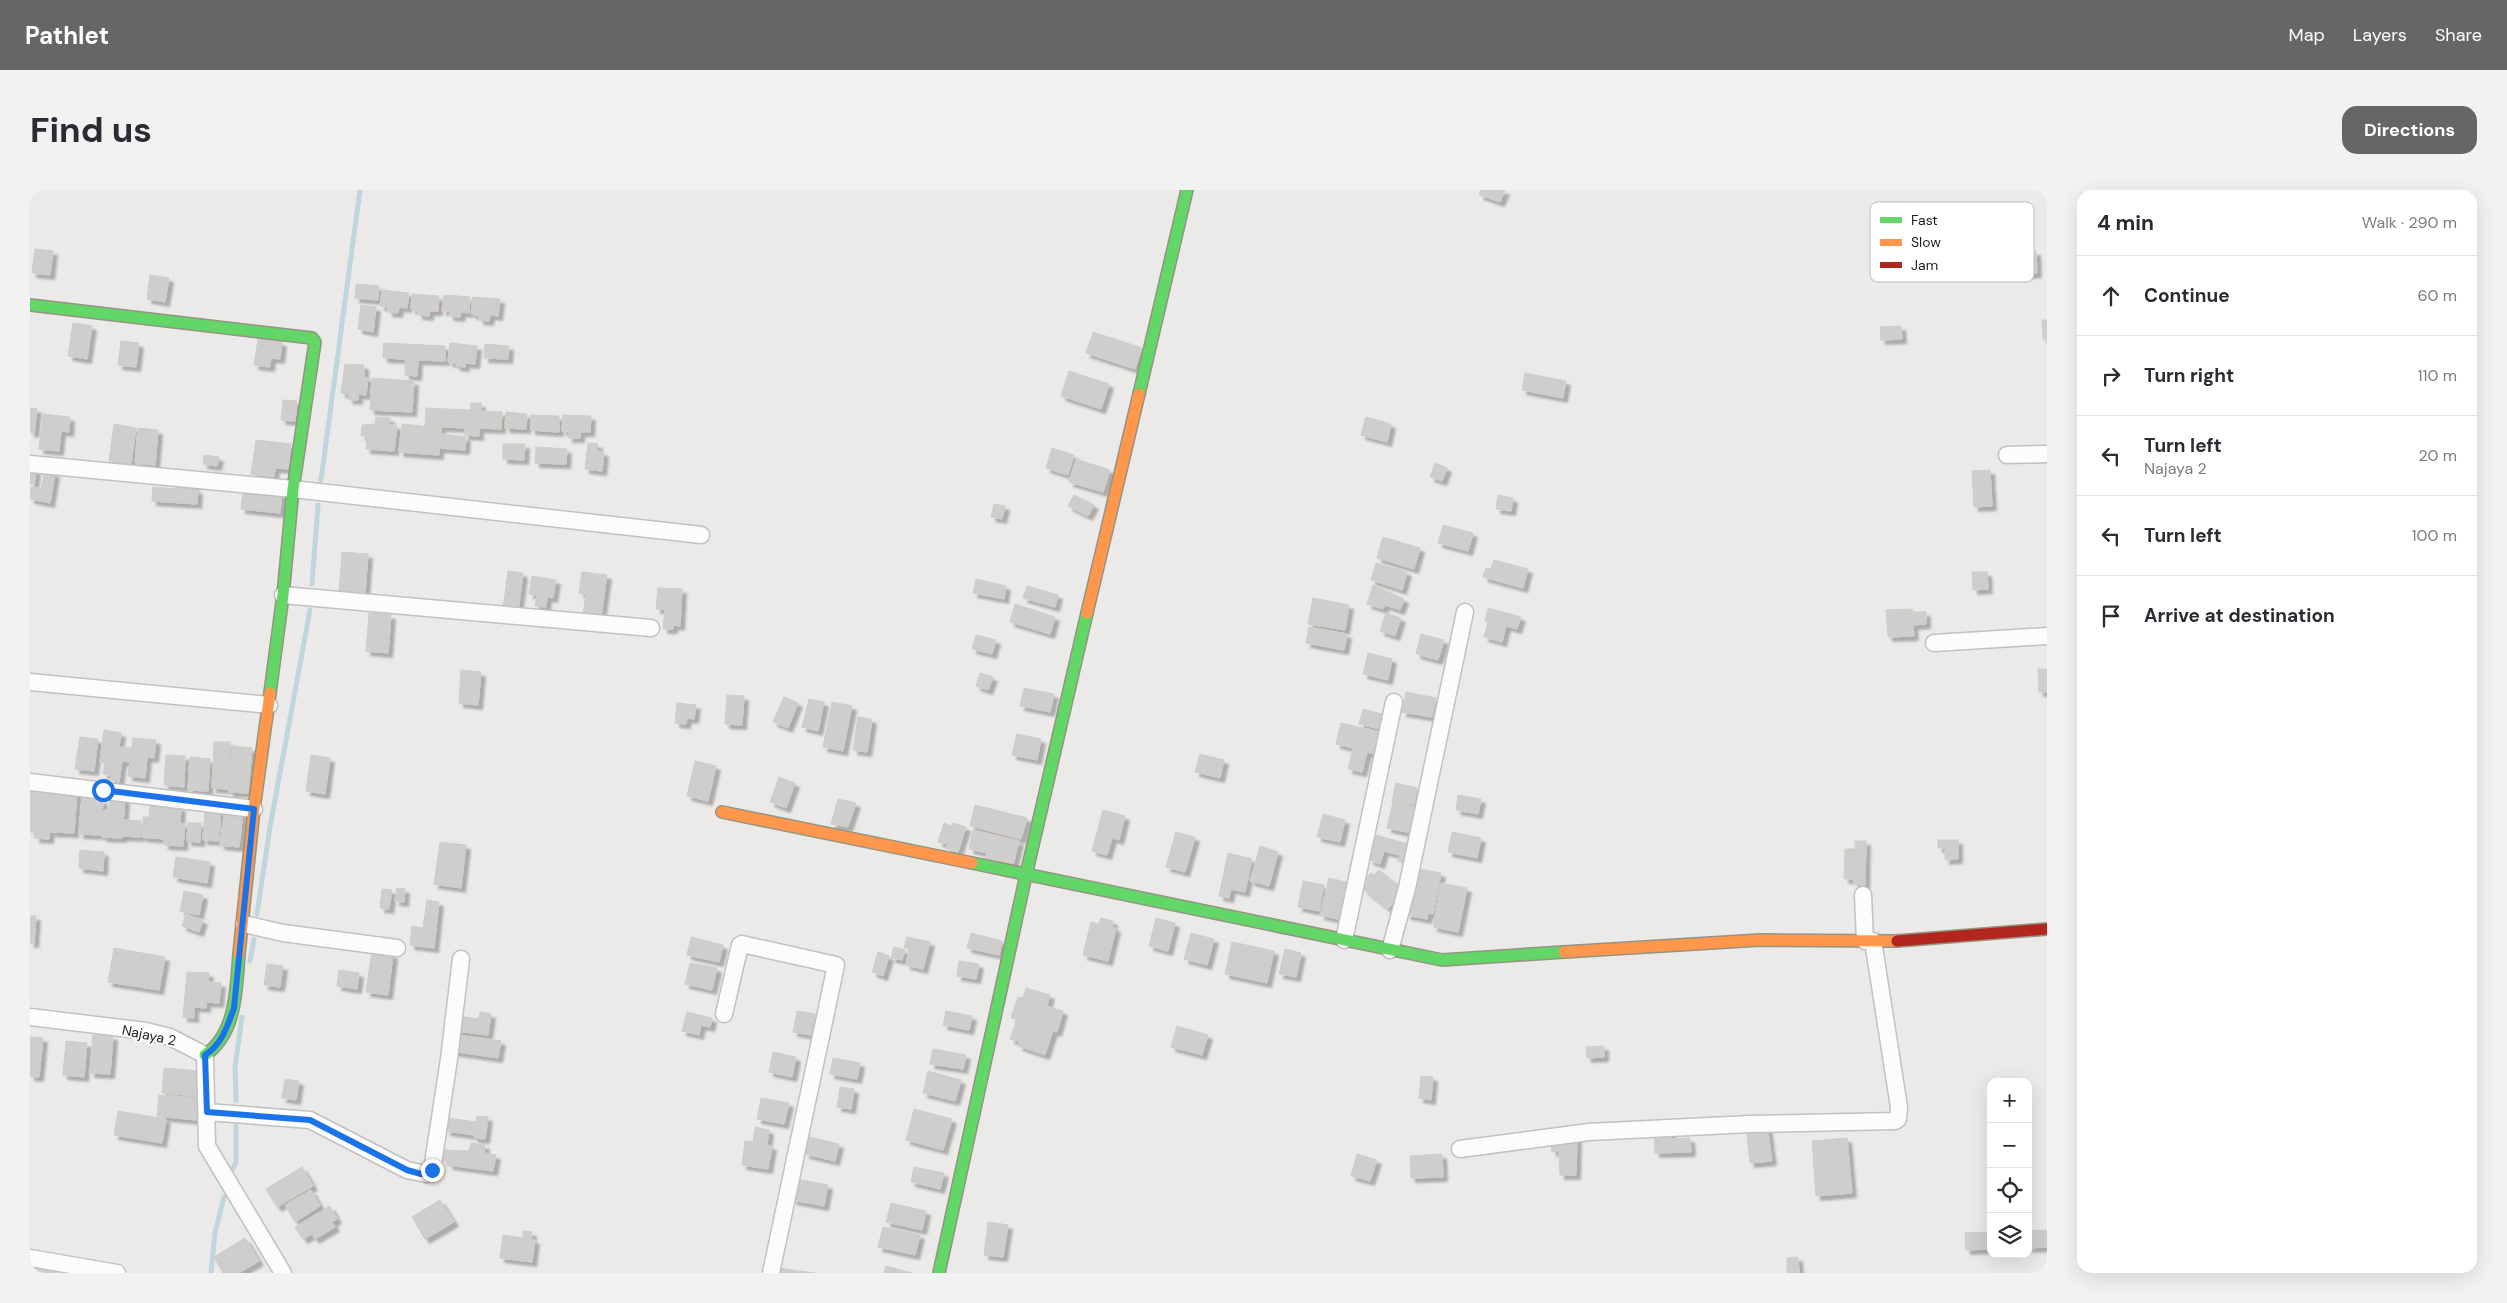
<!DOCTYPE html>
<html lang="en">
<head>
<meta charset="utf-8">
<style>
  :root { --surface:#fff; --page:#f2f2f3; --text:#2b2b33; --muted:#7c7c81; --line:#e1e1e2; --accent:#676665 }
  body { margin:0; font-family:"DM Sans",sans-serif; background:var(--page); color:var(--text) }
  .controls { position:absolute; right:15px; bottom:15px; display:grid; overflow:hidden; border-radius:10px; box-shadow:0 5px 20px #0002 }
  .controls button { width:45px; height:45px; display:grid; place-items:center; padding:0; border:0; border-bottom:1px solid var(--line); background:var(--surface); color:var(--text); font:25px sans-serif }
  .stop { position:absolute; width:15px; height:15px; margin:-11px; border:4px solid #1a73e8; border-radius:50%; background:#fff }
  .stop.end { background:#1a73e8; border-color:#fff; box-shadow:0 1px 5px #0008 }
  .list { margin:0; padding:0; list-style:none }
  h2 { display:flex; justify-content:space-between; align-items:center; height:65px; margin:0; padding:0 20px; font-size:21px }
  h2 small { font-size:16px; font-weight:400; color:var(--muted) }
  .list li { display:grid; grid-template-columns:32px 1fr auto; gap:15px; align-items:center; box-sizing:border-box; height:80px; padding:0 20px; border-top:1px solid var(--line) }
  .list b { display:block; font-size:19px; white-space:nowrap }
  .list p { margin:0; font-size:16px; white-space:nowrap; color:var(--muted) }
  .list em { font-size:16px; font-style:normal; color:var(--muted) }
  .icon { flex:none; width:28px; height:28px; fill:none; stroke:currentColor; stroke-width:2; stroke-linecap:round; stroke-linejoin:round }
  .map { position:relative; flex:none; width:2017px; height:1083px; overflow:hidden; border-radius:15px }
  header { display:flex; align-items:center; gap:30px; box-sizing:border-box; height:70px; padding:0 25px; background:var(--accent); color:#fff }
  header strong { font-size:24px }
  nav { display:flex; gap:28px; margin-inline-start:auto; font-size:18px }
  .intro { display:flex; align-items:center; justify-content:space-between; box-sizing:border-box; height:120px; padding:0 30px }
  h1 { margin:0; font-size:35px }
  .button { padding:12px 22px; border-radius:15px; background:var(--accent); color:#fff; font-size:18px; font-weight:700 }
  main { display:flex; gap:30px; padding:0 30px }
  aside { flex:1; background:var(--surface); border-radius:15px; box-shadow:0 5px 20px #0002 }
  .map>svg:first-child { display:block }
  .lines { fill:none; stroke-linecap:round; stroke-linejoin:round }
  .stream { stroke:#bed6dc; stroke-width:5 }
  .building { fill:#d0cecd; stroke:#cfccc9; filter:url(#shadow) }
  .street-casing { stroke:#c2c1c0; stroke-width:19 }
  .fast-casing { stroke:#939482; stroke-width:14 }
  .slow-casing { stroke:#939482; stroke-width:14 }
  .jam-casing { stroke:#939482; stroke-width:14 }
  .street { stroke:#fcfcfc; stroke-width:16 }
  .fast { stroke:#63d668; stroke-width:11 }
  .slow { stroke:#ff974d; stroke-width:11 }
  .jam { stroke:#b3261e; stroke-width:11 }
  .route { stroke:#1a73e8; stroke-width:6 }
  .labels { text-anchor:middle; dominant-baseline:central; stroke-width:4; stroke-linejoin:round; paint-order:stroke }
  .street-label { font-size:14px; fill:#1f1f1f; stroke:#fff }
  .key { fill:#fff; stroke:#bcbcbc; stroke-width:1 }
  .key-label { font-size:14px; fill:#1f1f1f }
</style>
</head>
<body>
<header>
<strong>Pathlet</strong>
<nav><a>Map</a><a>Layers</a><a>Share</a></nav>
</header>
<div class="intro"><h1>Find us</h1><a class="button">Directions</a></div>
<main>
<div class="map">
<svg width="2017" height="1083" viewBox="0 0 2017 1083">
  <defs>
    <filter id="shadow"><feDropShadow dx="4.5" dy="4.5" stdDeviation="1" flood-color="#0004"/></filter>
  </defs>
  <rect width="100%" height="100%" fill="#eceae8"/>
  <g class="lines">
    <path class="stream" d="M291,290L330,0
      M282,394L288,315
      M227,724L240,637L280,420
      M220,771L224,749
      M206,911L205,877L212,827
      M199,987L206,972V936
      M181,1083L185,1043L194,1007"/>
  </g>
  <path class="building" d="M1451,0H1475L1470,12L1449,5Z
    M5,59L23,61L20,85L2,83Z
    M2006,61L2007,83L1987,85L1985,62Z
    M120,85L139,88L135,112L117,109Z
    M326,94L349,96L348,110L325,108Z
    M352,100L379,103L377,118L369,117L368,123L358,122V117L350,116Z
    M382,104L409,106L408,121H399V126L388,125V120L381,119Z
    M414,105L440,107L439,123L431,122L430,127L419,126L420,121H412Z
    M443,107L470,109L468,126L460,125L459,131L449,130V125L441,124Z
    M331,115L346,117L343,142L328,139Z
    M2012,130H2017V149H2013Z
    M43,133L62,136L57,169L38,166Z
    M1871,136L1872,149L1851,150L1850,137Z
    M1063,142L1112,158L1105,179L1056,163Z
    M228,149L252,152L250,169L241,168L240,177L224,175Z
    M91,151L109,153L106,177L88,175Z
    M354,153L415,156V171L388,170L387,186L375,185V169L353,168Z
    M420,153L447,156L445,174L435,173V177L426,176V173L418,172Z
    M455,154L479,156L478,169L454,168Z
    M315,174L334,175V187L338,188L336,205L328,204V210L318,209L319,204L311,203Z
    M1039,181L1079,194L1071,219L1031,206Z
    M1495,183L1536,191L1533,208L1492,200Z
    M342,188L384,191L382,222L340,220Z
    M253,210L267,211L265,231L251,230Z
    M441,213H451V221L472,222L471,239L449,238V246L434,245L435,238L395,236L396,218L441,220Z
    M0,218L7,219L4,243L0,242Z
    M476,222L497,224L496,239L475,238Z
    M13,224L40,227L39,242L31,241L29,261L9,259Z
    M501,225L529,226V242L501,240Z
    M533,225L561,226L560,242H550V248H538L539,241H532Z
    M346,227L360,228L359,235H367L364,261L336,259L337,246H331L332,235L345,234Z
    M1336,227L1361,234L1357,252L1331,245Z
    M84,234L106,238L101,274L79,271Z
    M372,234L411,238V244L436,247L435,260L409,258V265L369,262Z
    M108,238L128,240L125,275L105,273Z
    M226,250L261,254L258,279L245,278L244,287L221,284Z
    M558,253L568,254L567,261L574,262L572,281L555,279Z
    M473,254H495L494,270L473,269Z
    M506,257L537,259L536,274L505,273Z
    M1022,258L1044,265L1038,285L1016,278Z
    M174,265L189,267L187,276L173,274Z
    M1046,269L1080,280L1073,302L1039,292Z
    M1405,273L1417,278L1412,291L1400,287Z
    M0,279L6,280L4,294H0Z
    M1960,280L1962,316L1944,317L1942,281Z
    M15,281L25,283L20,313L0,309V297L11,299Z
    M147,290L165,291L164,300H168L167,314L122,311L123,297L147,299Z
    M213,299L252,303L250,323L211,319Z
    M1044,305L1064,315L1058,326L1038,316Z
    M1468,305L1483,308L1481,321L1466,319Z
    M964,314L975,316L972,329L961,327Z
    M1413,335L1443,343L1438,361L1408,353Z
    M1353,347L1390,358L1384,379L1347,368Z
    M312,362L338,364L335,404L309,402Z
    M1464,370L1498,379L1493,398L1453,387L1456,378L1461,379Z
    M1346,373L1377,382L1372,400L1341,390Z
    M478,381L493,383L488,421L473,419Z
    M552,382L577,385L571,427L553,424L556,404L549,403Z
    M1942,382H1957L1958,399L1943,400Z
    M502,386L526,390L523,408L517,407L516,417L505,416L507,405L499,404Z
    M946,389L976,396L974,409L943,403Z
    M1343,395L1374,409L1370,420L1355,415L1353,419L1337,414Z
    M997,396L1028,405L1025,417L993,408Z
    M628,398L652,399L650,436L643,435V439H633L635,419H626Z
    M1283,408L1319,415L1315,440L1278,434Z
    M985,414L1025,427L1020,444L980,432Z
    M1458,418L1491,427L1487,439L1476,436L1472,452L1454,447L1458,432L1455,431Z
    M1882,419L1883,422H1896V434L1883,435L1884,446L1858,447L1856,420Z
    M339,423L361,425L358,463L336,461Z
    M1356,423L1371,428L1365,446L1350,441Z
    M1279,437L1317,444L1314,460L1276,453Z
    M1391,444L1414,450L1408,470L1386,464Z
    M946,445L966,450L962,464L942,459Z
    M1338,463L1362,469L1358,490L1333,484Z
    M2008,479H2017V502H2009Z
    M431,480L451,482L448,515L429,513Z
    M950,483L963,487L958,500L946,496Z
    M994,498L1024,504L1020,522L990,516Z
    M1376,502L1406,508L1402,527L1372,522Z
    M697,505L714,506L712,535L695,534Z
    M754,507L768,513L758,538L743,532Z
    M779,509L794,512L788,541L772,537Z
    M802,512L822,516L813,561L793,557Z
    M647,513L666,515L664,529L657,528L656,534L645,533Z
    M1333,519L1359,526L1355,540L1329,534Z
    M828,527L842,529L837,562L823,560Z
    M1311,533L1350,542L1345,564L1337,562L1332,582L1318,579L1323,558L1306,554Z
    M74,540L91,543L89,557L101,558L99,572L92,571L89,592L80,590L81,585L73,584L75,573L70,572Z
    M987,544L1011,549L1007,570L982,565Z
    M50,547L68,549L64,581L45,579Z
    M103,548L126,550L124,568L117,567L115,588L98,586Z
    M184,552H200L199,599L182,598Z
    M202,556L222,558L218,603L199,602Z
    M1170,564L1194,570L1190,588L1165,582Z
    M136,565L155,566L154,597L134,595Z
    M281,565L300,568L295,604L276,601Z
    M160,567L180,569L178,601L158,600Z
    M665,571L686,576L678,611L657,606Z
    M749,587L765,593L756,618L740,612Z
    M1366,593L1387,598L1384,615L1362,611Z
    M24,596L19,649L5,648L6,642H0V598Z
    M24,598L47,599L44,643L21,642Z
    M1428,605L1451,609L1448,624L1426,620Z
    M80,606L95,608L92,648L72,647L74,620L79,621Z
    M52,608L73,610L71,645L49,644Z
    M121,608L137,609L134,649L112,647L113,627H119Z
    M808,609L826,613L818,637L801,634Z
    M1363,612L1387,618L1381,643L1357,638Z
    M945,615L997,628L991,649L940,636Z
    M137,616L151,617L150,633L155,634L153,656L134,655Z
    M175,617L191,618L189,651L173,650Z
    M195,618L213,621L209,657L190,655Z
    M1073,620L1095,626L1089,650L1082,648L1077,665L1062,661Z
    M1293,624L1315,630L1310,652L1287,647Z
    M94,630L111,631L110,647L92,646Z
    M158,633H171L170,652L157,651Z
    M914,633L922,636L923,633L936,637L928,662L916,659L917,654L908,652Z
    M943,640L989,651L982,679L954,672L957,663L939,659Z
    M1146,642L1165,647L1155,682L1136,677Z
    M1422,642L1451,648L1447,668L1418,662Z
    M1346,645L1382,655L1376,674L1368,671L1370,665L1354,661L1350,674L1339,670Z
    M1908,650H1928V669L1915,670V658H1908Z
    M1825,651H1836L1835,695L1824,694V689H1814L1815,659H1825Z
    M410,652L436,655L431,698L404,694Z
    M1230,656L1248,662L1239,696L1220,691Z
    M50,660L74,662L73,681L49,678Z
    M1198,663L1222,669L1215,702L1201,699L1199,708L1189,706Z
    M146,667L180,672L177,693L143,687Z
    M1385,678L1411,683L1403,724L1398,723L1397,729L1376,725Z
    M1349,680L1374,700L1358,719L1333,699L1338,692L1335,690L1341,683L1344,685Z
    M1299,688L1320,693L1312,730L1290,725Z
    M1273,691L1294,695L1289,721L1268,717Z
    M1411,693L1437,698L1428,742L1403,737Z
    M367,698L375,699L374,712L365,711Z
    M352,699L362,700L359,719L350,718Z
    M154,701L173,705L169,725L150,721Z
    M397,710L409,712L404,758L380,755L382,736L393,738Z
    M156,724L173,730L169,742L152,736Z
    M0,726H6L4,753H0Z
    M1071,728L1083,731L1082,737L1086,738L1078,771L1053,765L1061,732L1069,734Z
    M1126,728L1145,733L1138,761L1119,756Z
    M941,743L972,751L969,765L937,758Z
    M1161,743L1184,749L1177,775L1154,769Z
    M661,747L693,755L689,772L657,765Z
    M877,747L900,752L893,779L876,775L879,759L874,758Z
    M1202,752L1244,761L1237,793L1195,784Z
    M864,757L875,760L872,770L861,768Z
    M84,758L135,767L129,800L78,792Z
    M1255,759L1271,763L1266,787L1249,784Z
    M342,761L363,764L358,805L336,802Z
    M848,762L859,766L853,786L842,782Z
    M929,771L949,774L946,789L927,786Z
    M660,773L687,778L682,800L655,794Z
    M237,774L253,776L250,797L234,795Z
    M309,780L329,783L327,799L307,796Z
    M157,782L179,783L178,792L191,793L189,813L176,812V818L164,817V828L153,827Z
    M996,798L1020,805L1017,816L1033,821L1027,842L1023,841L1015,865L988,856L990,852L980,849L987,829L981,828L988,807L993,808Z
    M767,821L785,824L781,845L763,842Z
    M916,821L942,826L939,840L913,835Z
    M450,822L461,824L458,845L426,841L428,826L449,829Z
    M657,822L682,828L680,837L671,835L669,845L652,841Z
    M1147,836L1178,845L1172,865L1141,857Z
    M63,845L83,846L80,884L60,883Z
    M424,845L471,851L468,868L421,861Z
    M0,847L13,848L9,887L0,886Z
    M36,851L57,853L54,887L33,885Z
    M1574,856V867L1557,868L1556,857Z
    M903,859L936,865L933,879L900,874Z
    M743,862L766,867L762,887L739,882Z
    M803,868L830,873L827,889L800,884Z
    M134,878L169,881L167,906L132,903Z
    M898,881L931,890L925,911L893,903Z
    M1391,886L1403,887L1401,910L1389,908Z
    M255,889L269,891L266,910L252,908Z
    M810,897L824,899L821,919L807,917Z
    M129,905L169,908L167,930L127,926Z
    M731,908L759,913L754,934L727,929Z
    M884,919L922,929L913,960L876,950Z
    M88,921L136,929L132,953L84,945Z
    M447,926L458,927L455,949L444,948V945L416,941L418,928L446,932Z
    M1737,935L1742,971L1720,973L1716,937Z
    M725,937L739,940L737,955L742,956L738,979L712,975L715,951L723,952Z
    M1641,939V949L1660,948L1661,962L1625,963L1624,940Z
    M779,947L809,954L805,971L775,964Z
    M1547,947L1546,985H1530L1529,961L1522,962L1521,948Z
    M1817,948L1822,1003L1786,1006L1782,951Z
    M441,953L455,955L454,963L466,965L463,981L418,975L419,971H413L414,960L439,961Z
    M1327,964L1347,970L1340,991L1321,986Z
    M1412,964L1413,987L1381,988L1380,966Z
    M272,977L283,996L247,1017L236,999Z
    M884,977L914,983L910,999L881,992Z
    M766,989L798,995L794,1016L762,1010Z
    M281,1000L290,1016L265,1032L255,1015Z
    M410,1010L424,1032L395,1049L382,1027Z
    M861,1013L896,1021L892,1040L856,1032Z
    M300,1016L307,1029L302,1032L305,1037L285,1049L282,1044L273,1049L265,1037Z
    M958,1032L978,1035L973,1067L954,1065Z
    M853,1037L890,1045L885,1065L848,1057Z
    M2017,1040V1057L1998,1058V1041Z
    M493,1041L502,1042L501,1049L505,1050L502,1072L470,1068L473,1045L493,1048Z
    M1961,1042V1059L1936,1060L1935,1043Z
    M215,1048L229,1071L209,1083H193L184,1067Z
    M1768,1067L1769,1083H1757V1068Z
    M856,1076L882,1083H854Z
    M6,1078L25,1080L24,1083H6Z
    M748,1078L785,1083H747Z"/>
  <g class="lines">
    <g class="street-casing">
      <path id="street" d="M1977,265L2017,264
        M0,274L263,299L671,345
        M253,405L621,438
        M1904,453L2017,446
        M0,492L239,515
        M0,592L224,619
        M1833,705L1835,751
        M214,734L253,743L367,758
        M1314,750L1364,512
        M1360,760L1377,698L1435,422
        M694,824L710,755L712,754L806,775L741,1083
        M0,827L116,841L140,847L175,865L177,956L253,1083
        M177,922L280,930L377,980L396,984L402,980L419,869L431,769
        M1430,959L1559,942L1720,934L1865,931L1868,929L1869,917L1843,751
        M0,1068L87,1083"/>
    </g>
    <g class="fast-casing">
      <path id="fast" d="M0,115L282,148L285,152L263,299L253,405L240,503
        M1109,204L1157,0
        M942,673L1412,770L1534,762
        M175,865C207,843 206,799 209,764
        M909,1083L996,685L1057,423"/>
    </g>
    <g class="slow-casing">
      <path id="slow" d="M1057,423L1109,204
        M692,622L942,673
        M1534,762L1730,750L1867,751
        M209,764L224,619L240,503"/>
    </g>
    <g class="jam-casing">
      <path id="jam" d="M1867,751L2017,739"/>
    </g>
    <use href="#street" class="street"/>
    <use href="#fast" class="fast"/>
    <use href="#slow" class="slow"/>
    <use href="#jam" class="jam"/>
  </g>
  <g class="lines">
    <path class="route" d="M73,600L224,619L204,818C198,835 191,856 175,865L177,922L280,930L377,980L391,984L402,980"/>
  </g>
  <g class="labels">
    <g class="street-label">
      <text transform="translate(119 845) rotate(12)">Najaya 2</text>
    </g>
  </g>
  <rect x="1840" y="12" width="164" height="80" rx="8" class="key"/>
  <rect x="1850" y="27" width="22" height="6" fill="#63d668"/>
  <rect x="1850" y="49" width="22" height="7" fill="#ff974d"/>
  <rect x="1850" y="72" width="22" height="6" fill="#b3261e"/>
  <g class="key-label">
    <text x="1881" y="35">Fast</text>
    <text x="1881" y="57">Slow</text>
    <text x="1881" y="80">Jam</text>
  </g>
</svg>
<div class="controls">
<button>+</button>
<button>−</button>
<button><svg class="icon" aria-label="locate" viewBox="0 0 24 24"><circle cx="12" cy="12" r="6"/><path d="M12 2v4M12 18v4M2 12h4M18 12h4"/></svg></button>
<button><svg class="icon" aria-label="layers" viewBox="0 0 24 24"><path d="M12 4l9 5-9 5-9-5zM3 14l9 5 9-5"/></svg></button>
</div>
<div class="stop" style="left:73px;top:600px"></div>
<div class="stop end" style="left:402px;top:980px"></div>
</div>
<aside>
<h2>4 min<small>Walk · 290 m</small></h2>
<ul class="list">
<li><svg class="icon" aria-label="ahead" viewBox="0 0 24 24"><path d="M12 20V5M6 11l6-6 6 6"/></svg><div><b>Continue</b></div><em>60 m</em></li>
<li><svg class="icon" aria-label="right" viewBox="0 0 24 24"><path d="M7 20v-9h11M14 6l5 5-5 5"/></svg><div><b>Turn right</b></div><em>110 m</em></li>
<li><svg class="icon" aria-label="left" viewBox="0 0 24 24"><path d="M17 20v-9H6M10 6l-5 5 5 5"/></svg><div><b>Turn left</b><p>Najaya 2</p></div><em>20 m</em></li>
<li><svg class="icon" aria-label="left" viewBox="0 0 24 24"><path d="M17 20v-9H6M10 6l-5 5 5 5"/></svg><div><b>Turn left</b></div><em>100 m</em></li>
<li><svg class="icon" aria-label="arrive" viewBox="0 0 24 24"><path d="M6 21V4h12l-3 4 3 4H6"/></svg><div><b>Arrive at destination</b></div></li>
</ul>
</aside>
</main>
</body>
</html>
